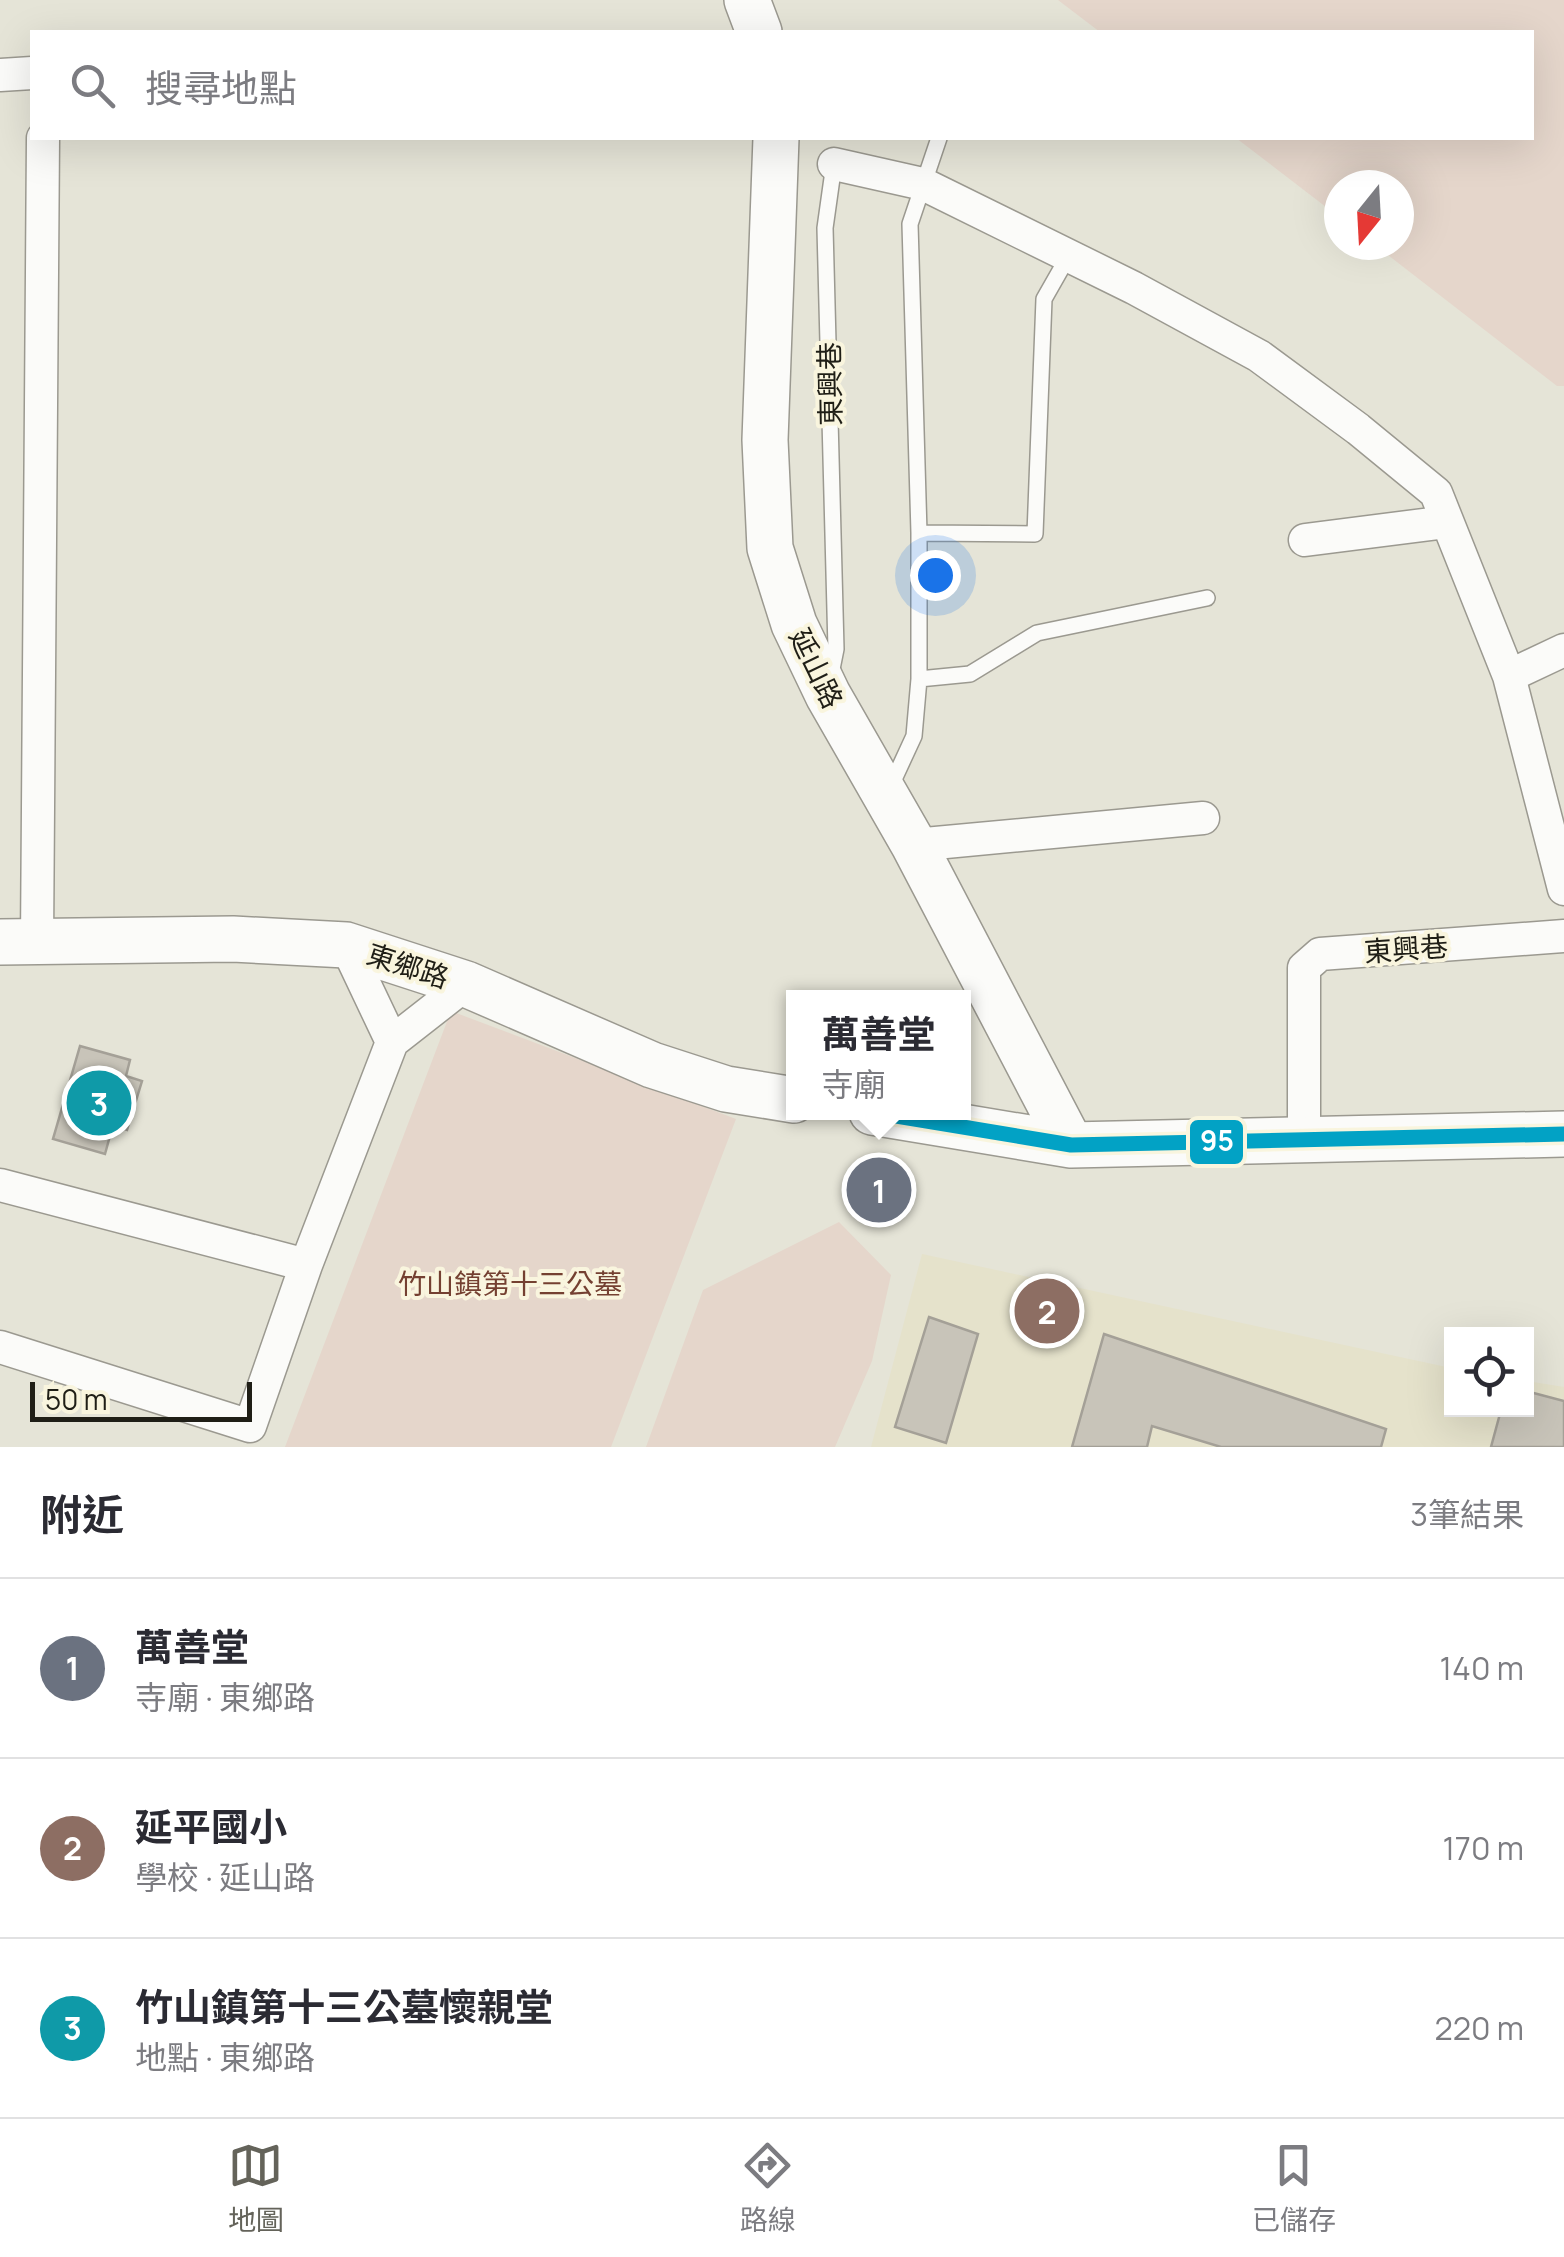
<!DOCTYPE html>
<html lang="zh-TW">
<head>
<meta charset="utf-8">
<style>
  :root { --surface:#fff; --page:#f2f2f3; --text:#2b2b33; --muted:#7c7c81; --line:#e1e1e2; --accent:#64635a }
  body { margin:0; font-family:Manrope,"Noto Sans TC",sans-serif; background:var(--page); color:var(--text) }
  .controls { position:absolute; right:30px; bottom:30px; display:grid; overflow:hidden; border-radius:0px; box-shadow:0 10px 40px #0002 }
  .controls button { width:90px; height:90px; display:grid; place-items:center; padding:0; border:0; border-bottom:2px solid var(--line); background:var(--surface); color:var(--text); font:50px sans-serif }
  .compass { position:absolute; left:1324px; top:170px; width:90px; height:90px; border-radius:50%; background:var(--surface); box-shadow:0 10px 40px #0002; rotate:198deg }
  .scale { position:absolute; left:30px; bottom:25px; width:222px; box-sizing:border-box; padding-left:10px; border:5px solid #1f1e16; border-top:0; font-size:28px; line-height:35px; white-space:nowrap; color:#1f1e16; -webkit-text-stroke:8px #f9f5de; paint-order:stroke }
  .you { position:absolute; left:935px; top:575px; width:35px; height:35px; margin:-25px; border:8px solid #fff; border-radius:50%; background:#1a73e8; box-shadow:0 0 0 15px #1a73e833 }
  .badge { display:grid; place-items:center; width:65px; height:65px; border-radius:50%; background:var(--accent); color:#fff; font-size:32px; font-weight:700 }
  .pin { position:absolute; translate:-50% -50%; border:5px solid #fff; box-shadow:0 2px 10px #0006 }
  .popup { position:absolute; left:786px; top:990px; width:185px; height:130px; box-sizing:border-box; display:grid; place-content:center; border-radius:0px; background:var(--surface); filter:drop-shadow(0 2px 8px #0005); font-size:32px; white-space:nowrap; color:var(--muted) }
  .popup b { font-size:38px; color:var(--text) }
  .popup::after { content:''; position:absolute; left:50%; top:100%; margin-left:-20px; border:20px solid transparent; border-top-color:var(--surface) }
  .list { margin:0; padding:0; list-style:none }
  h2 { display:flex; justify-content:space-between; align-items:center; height:130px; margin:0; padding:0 40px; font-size:42px }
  h2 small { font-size:32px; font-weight:400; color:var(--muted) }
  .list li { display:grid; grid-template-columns:65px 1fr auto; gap:30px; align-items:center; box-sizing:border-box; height:180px; padding:0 40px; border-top:2px solid var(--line) }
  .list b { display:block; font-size:38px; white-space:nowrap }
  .list p { margin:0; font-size:32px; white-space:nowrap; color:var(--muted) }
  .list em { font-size:32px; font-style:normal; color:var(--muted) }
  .icon { flex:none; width:55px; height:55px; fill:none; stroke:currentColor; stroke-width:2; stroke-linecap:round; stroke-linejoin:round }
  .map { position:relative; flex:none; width:1564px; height:1447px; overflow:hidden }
  .search { position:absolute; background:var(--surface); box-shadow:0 10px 40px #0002; left:30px; right:30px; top:30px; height:110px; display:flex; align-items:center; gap:25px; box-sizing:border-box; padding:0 35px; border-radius:0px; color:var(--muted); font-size:38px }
  .sheet { height:670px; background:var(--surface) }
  nav { display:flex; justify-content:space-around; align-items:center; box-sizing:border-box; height:140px; border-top:2px solid var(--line); background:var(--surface); font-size:28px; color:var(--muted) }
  nav a { display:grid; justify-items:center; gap:5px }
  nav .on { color:var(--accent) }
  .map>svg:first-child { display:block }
  .built { fill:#e5e2cb }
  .green { fill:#e5d6cb }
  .building { fill:#c8c4b9; stroke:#a4a097; stroke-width:2.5 }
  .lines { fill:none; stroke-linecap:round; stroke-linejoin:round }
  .lane-casing { stroke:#9b9990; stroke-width:18 }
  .street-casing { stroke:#9b9990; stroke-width:35 }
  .secondary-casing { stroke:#9b9990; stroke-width:48 }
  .lane { stroke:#fbfbf9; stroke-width:15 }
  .street { stroke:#fbfbf9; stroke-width:32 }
  .secondary { stroke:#fbfbf9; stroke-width:45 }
  .bus-1-casing { stroke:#f9f5de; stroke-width:22 }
  .bus-1 { stroke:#02a2c5; stroke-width:15 }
  .labels { text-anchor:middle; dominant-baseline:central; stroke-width:8; stroke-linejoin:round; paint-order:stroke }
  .street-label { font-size:28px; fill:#1f1e16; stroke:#f9f5de }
  .park-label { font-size:28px; fill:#744031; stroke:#f9f5de }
  .line-badge { stroke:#f9f5de; stroke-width:4 }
  .badge-label { font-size:28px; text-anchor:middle; font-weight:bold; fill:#fff }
</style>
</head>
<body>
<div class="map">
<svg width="1564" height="1447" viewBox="0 0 1564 1447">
  <rect width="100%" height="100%" fill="#e5e4d7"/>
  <path class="built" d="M922,1254L1451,1368L1452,1410H1526L1527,1381L1564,1387V1447H871Z"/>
  <path class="green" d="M1058,0H1564V386H1557L1375,245H1399V185H1339V217L1236,138H1532V32H1100Z
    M451,1011L736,1119L611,1447H285Z
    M839,1222L891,1275L872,1361L835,1447H646L703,1290Z"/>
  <path class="building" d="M80,1046L130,1060L126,1076L142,1081L127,1130L113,1125L105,1154L53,1139Z
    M929,1317L978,1334L946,1443L895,1427Z
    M1104,1334L1386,1429L1381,1447H1221L1152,1426L1147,1447H1072Z
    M1526,1391L1564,1401V1447H1491L1501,1410H1526Z"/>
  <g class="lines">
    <g class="lane-casing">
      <path id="lane" d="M919,533L1035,534L1044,299L1069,255
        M831,674L836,649L825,228L834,164
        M919,679L970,674L1037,633L1207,598
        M890,788L914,736L919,679V533L910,224L939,138"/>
    </g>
    <g class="street-casing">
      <path id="street" d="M0,75L32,73
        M834,164L923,184L1134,288L1259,356L1358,429L1436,493L1509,676L1564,889
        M1305,540L1447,522
        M1509,676L1564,650
        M914,845L1203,818
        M37,942L43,138
        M346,945L392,1042
        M1304,1138V968L1320,954L1564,936
        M0,1185L306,1265
        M0,1347L250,1426L306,1265L392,1042L466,984"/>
    </g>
    <g class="secondary-casing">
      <path id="secondary" d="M747,0L759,32
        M776,138L765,440L770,548L794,624L828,695L914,845L1071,1145
        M0,942L233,939L346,945L466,984L652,1065L726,1089L794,1100
        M872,1112L1071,1145L1564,1134"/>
    </g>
    <use href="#lane" class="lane"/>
    <use href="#street" class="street"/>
    <use href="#secondary" class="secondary"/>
    <g class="bus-1-casing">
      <path id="bus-1" d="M872,1112L1071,1145L1564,1134"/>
    </g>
    <use href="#bus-1" class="bus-1"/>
  </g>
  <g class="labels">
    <g class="street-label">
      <text transform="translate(829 384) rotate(-91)">東興巷</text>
      <text transform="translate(817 668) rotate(64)">延山路</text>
      <text transform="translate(1406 948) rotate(-4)">東興巷</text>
      <text transform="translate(408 965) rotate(18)">東鄉路</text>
    </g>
    <g class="park-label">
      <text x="510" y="1283">竹山鎮第十三公墓</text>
    </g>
  </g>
  <rect class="line-badge" x="1188" y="1118" width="57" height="48" rx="10" fill="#02a2c5"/>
  <g class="badge-label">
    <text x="1217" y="1151">95</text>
  </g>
</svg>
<div class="controls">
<button><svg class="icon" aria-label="locate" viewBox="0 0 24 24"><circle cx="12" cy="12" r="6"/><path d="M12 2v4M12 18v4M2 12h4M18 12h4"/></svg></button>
</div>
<svg class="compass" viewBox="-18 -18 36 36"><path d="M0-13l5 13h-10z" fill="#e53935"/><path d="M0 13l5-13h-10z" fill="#7c7c81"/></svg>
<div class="scale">50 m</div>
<div class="you"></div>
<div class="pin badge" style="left:879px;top:1190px;background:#6b7280">1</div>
<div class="popup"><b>萬善堂</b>寺廟</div>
<div class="pin badge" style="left:1047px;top:1311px;background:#8d6e63">2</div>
<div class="pin badge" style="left:99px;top:1103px;background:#0f9aa8">3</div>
<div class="search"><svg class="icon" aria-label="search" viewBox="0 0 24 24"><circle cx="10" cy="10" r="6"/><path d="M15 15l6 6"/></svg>搜尋地點</div>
</div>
<section class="sheet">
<h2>附近<small>3筆結果</small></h2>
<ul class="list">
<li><span class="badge" style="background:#6b7280">1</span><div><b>萬善堂</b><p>寺廟 · 東鄉路</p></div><em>140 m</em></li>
<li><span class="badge" style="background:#8d6e63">2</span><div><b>延平國小</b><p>學校 · 延山路</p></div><em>170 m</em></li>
<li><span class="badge" style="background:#0f9aa8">3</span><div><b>竹山鎮第十三公墓懷親堂</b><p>地點 · 東鄉路</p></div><em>220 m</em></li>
</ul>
</section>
<nav>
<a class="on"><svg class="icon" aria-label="map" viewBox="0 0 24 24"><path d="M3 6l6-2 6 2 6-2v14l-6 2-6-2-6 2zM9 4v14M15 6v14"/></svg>地圖</a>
<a><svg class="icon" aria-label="directions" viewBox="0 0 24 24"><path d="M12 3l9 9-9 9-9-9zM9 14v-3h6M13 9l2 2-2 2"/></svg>路線</a>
<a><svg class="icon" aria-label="saved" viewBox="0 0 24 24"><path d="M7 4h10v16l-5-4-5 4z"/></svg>已儲存</a>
</nav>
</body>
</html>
